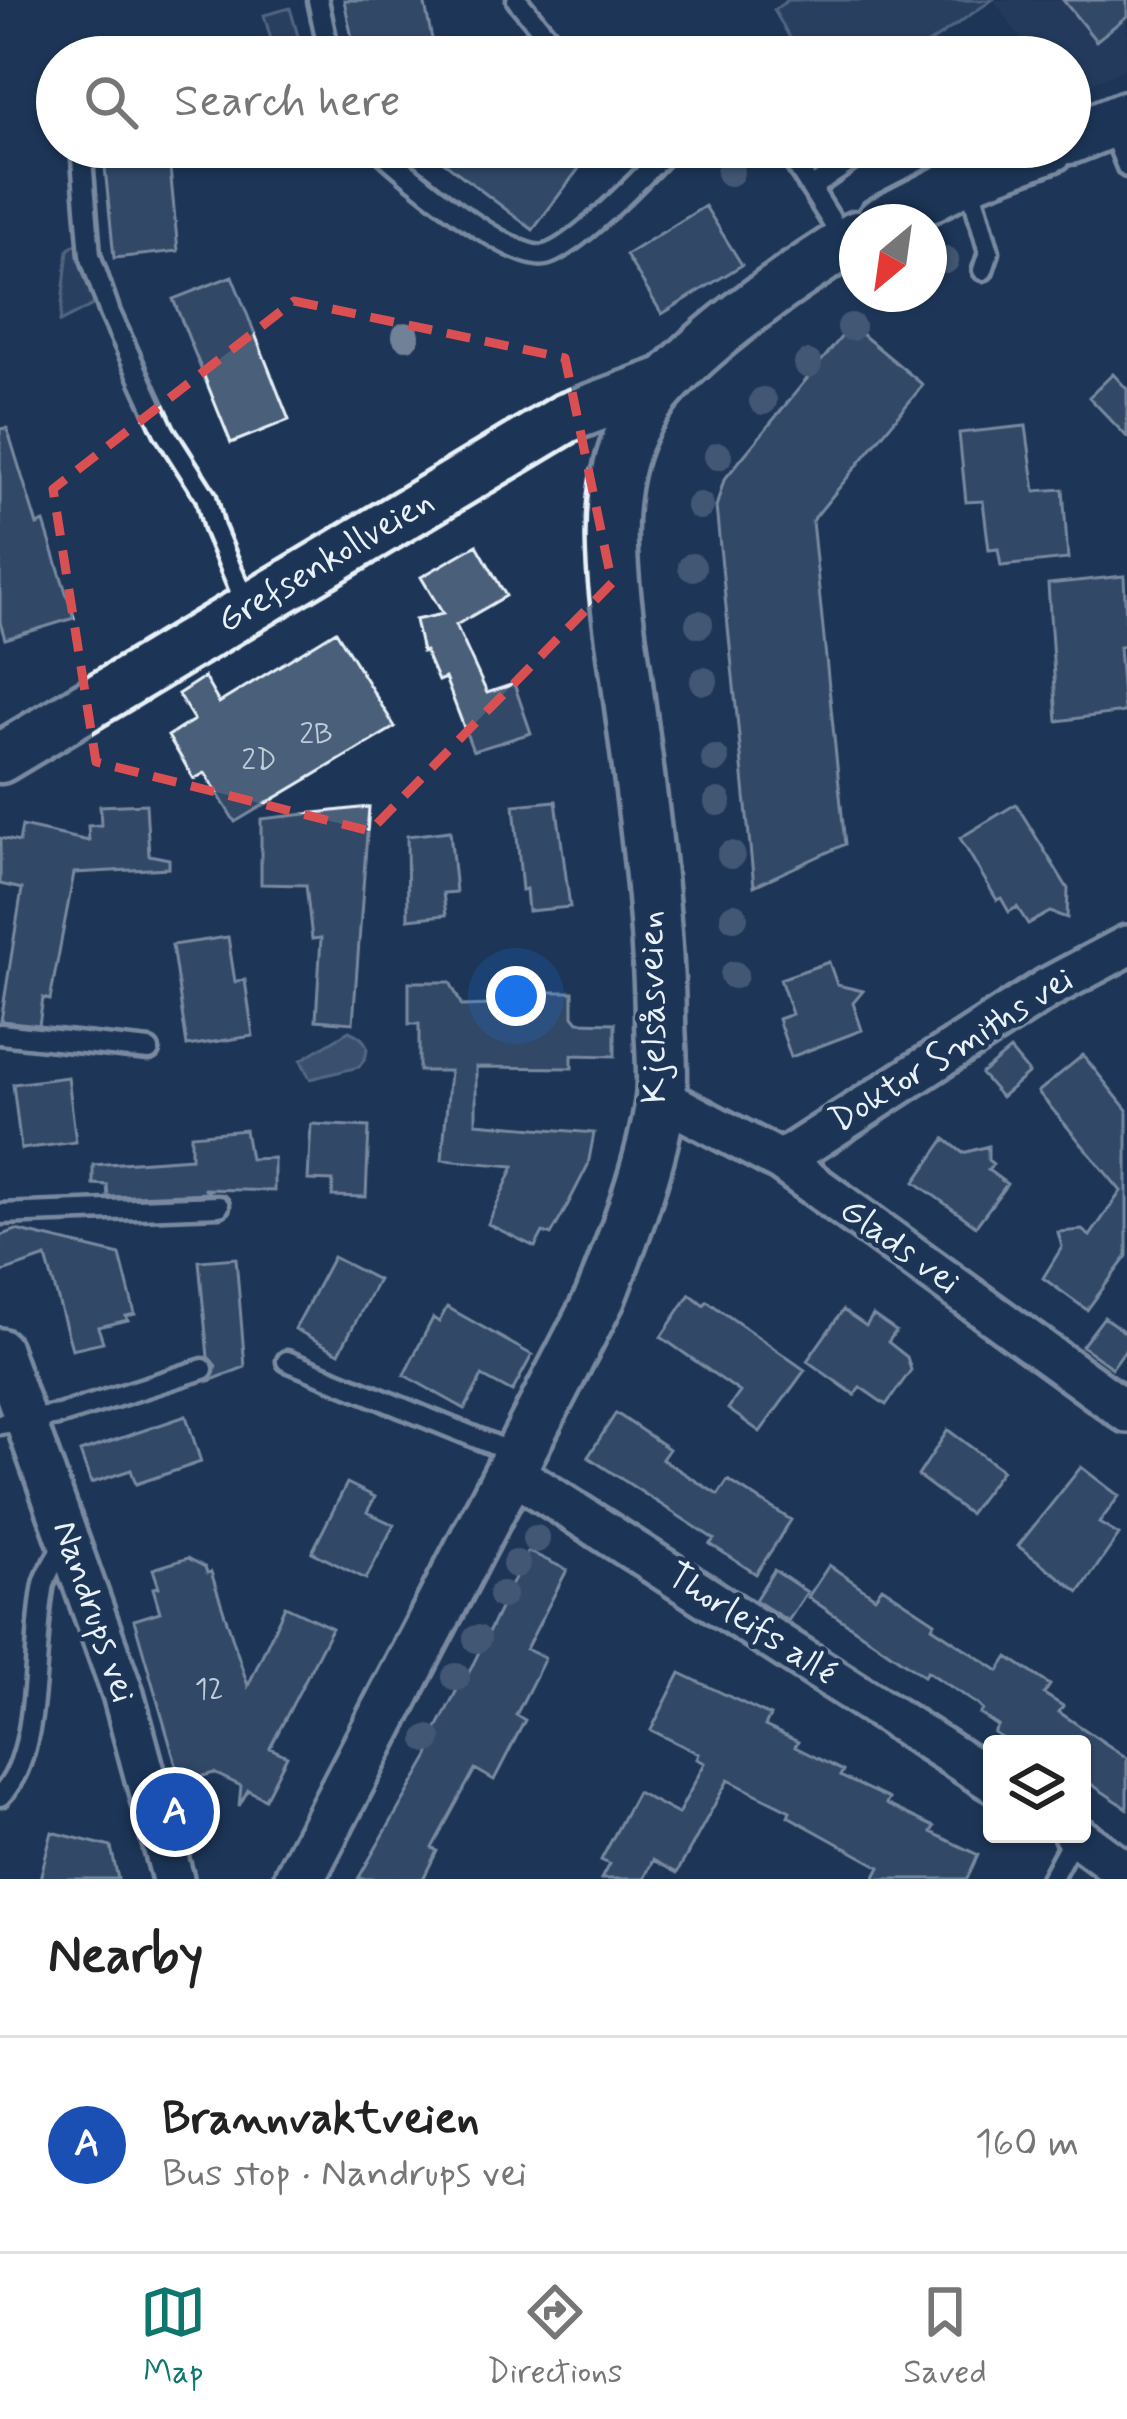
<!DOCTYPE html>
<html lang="en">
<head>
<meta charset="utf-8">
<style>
  :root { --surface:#fff; --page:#f6f6f6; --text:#222; --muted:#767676; --line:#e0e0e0; --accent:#0f766e }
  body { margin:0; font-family:Mynerve,sans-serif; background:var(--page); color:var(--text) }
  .controls { position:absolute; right:36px; bottom:36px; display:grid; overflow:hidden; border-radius:12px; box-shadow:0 3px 9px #0004 }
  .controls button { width:108px; height:108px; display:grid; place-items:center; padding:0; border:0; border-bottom:3px solid var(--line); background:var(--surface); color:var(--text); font:60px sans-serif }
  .compass { position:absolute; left:839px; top:204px; width:108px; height:108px; border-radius:50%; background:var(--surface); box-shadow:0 3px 9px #0004; rotate:209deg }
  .you { position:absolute; left:516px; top:996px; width:42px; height:42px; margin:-30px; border:9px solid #fff; border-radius:50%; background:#1a73e8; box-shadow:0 0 0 18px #1a73e833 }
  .badge { display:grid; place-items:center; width:78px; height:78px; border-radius:50%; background:var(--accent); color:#fff; font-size:39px; font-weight:700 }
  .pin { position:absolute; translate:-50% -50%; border:6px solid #fff; box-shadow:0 3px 12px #0006 }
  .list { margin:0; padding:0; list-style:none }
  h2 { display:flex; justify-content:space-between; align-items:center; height:156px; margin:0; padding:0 48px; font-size:51px }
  h2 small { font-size:39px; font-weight:400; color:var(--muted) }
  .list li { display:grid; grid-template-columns:78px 1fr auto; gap:36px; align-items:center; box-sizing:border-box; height:216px; padding:0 48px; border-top:3px solid var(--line) }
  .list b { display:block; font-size:45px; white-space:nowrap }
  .list p { margin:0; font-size:39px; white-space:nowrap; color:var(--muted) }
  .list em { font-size:39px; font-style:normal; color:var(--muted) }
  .icon { flex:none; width:66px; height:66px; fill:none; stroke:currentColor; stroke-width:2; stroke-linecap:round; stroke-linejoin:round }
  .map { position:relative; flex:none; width:1127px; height:1879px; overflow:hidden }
  .search { position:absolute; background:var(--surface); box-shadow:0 3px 9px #0004; left:36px; right:36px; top:36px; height:132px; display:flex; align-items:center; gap:30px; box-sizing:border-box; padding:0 42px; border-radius:66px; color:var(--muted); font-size:45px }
  .sheet { height:372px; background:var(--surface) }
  nav { display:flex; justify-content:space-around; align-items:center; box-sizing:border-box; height:168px; border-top:3px solid var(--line); background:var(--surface); font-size:33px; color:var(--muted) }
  nav a { display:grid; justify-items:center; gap:6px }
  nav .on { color:var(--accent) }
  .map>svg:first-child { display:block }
  .built { fill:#2a4162 }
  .green { fill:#374d6c; stroke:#909fb2; stroke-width:3 }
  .water { fill:#5d7089; stroke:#95a4b5; stroke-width:3 }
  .building { fill:#495e7a; stroke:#e8f1f8; stroke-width:3 }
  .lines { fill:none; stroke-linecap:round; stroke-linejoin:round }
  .service-casing { stroke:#e8f1f8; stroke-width:27 }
  .minor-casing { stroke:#e8f1f8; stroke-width:48 }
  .tertiary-casing { stroke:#e8f1f8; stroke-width:57 }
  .service { stroke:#1d3557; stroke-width:18 }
  .minor { stroke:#1d3557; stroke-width:39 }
  .tertiary { stroke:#1d3557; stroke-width:48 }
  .tree { fill:#708198 }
  .marked { fill:none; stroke:#da5052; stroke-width:9; stroke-dasharray:24 15; stroke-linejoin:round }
  .labels { text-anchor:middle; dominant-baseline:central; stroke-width:9; stroke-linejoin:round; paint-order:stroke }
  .number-label { font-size:30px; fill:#c0ccd8 }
  .street-label { font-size:36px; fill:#e8f1f8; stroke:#1d3557 }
</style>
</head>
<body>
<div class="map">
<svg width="1127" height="1879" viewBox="0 0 1127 1879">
  <rect width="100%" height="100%" fill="#1d3557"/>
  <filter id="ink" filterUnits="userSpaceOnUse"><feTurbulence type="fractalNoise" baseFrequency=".00833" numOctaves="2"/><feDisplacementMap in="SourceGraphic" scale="24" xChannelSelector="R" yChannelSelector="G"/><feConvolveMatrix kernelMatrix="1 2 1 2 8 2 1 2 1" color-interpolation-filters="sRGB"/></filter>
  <g filter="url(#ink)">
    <path class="built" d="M994,0H1127V68L1070,92V57H1033Z"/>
    <path class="green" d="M788,0H992L909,57H801L774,10Z
      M290,8L304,57H276L264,15Z
      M74,245L80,246L95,304L60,322L68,250Z"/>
    <path class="water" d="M349,1031C368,1039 373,1050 359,1067L310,1079L301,1060Z"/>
    <path class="building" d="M344,0H424L434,49L396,57H356Z
      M1063,0H1127V16L1096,41Z
      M103,147H168L178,251L114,258Z
      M424,147H553L580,167L533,230Z
      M705,206L742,265L662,314L626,255Z
      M232,276L289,420L231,443L173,299Z
      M851,325L923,385L812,521L845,844L754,886L716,507L724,480Z
      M1113,374L1127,389V437L1089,397Z
      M1026,426L1035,491L1063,489L1068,559L1001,566L998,549L989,550L983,501L966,502L959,433Z
      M7,428L37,525L44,522L74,618L5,639L0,622V429Z
      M477,545L506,596L456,625L487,693L514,684L531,733L473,751L445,678L438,681L425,651L422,652L415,620L443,614L421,577Z
      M1124,576L1127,646L1119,647L1124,712L1057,721L1048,584Z
      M336,631L395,727L235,822L205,773L194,779L168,736L194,720L178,694L204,677L219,703Z
      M556,801L570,907L528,911L526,889L522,890L514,805Z
      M146,804L149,855L169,859V868L74,873L50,1000L43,998L39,1025L1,1021L22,889L0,884V838L19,842L22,826L89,841L88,826L101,825L100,806Z
      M1016,804L1068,889L1067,918L1050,912L1028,924L1017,907L1009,912L1001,898L997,900L960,838Z
      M369,807L353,1023L316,1020L321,938L312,939L306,885L261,884V819Z
      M450,831L456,892L443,893L446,915L408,919L407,836Z
      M228,937L235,982L245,980L253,1036L187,1046L172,945Z
      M829,962L837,985L863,991L853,1003L862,1030L791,1057L778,1019L792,1014L780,979Z
      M409,982H450L462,1006L520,1004V992H573V1016L578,1022L615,1023V1056L572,1055V1068L476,1067V1123L594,1133L588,1165L565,1210L551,1235L543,1232L535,1247L488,1224L514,1166L442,1160L450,1071H419V1024H409Z
      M1010,1050L1029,1073L1001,1097L981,1074Z
      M1083,1055L1127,1110V1256L1087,1310L1043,1278L1062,1247L1058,1232L1082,1230L1090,1236L1121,1191L1038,1092Z
      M68,1077L76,1142L21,1149L13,1084Z
      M311,1124L369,1127L366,1197L332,1196L333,1181L308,1180Z
      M245,1130L250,1159L274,1158V1191L204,1189L211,1193L108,1197L107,1185L93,1184V1165L191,1158V1135Z
      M945,1139L963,1153L988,1146V1160L993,1164L988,1170L1007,1184L976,1226L915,1182Z
      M16,1230L120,1255L135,1314L126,1316L128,1320L98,1327L103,1342L72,1349L46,1257L0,1273V1236Z
      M333,1257L378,1280L339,1353L295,1329Z
      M236,1258L245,1367L209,1381L216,1366L208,1357L199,1261Z
      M690,1294L704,1305L707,1301L805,1370L760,1432L728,1409L740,1392L661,1337Z
      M447,1307L532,1355L512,1392L482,1376L465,1409L404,1375L433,1318L439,1322Z
      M843,1310L866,1326L873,1315L896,1331L888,1342L907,1357L911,1370L886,1405L860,1387L855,1395L807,1361Z
      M1104,1317L1127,1334V1347L1112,1368L1082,1346Z
      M616,1413L669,1449L662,1459L718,1495L728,1480L791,1520L756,1574L710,1544L714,1539L588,1457Z
      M186,1416L201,1462L136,1484L131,1470L91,1483L80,1452Z
      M948,1430L1002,1470L969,1514L918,1476Z
      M1081,1467L1119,1496L1099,1523L1119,1535L1079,1592L1018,1546Z
      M347,1483L375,1497L367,1512L394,1525L366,1579L312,1552Z
      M528,1551L567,1570L526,1649L545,1658L516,1715L525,1720L494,1780L475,1769L432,1848L437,1851L423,1879H358L429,1756L432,1747L428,1745L459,1686L462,1687Z
      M188,1558L205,1567L207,1573L211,1572L248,1686L285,1606L332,1628L270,1748L287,1756L265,1799L248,1790L239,1806L241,1786L214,1773L181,1782L134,1620L160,1612L153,1588L159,1587L153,1569Z
      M829,1565L875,1597L882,1587L935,1622L932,1627L999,1671L1008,1657L1050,1685L1044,1694L1063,1706L1059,1712L1127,1758V1808L1082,1778V1744H1011L994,1733L998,1726L980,1714L983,1710L977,1704L927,1671L924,1676L808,1597Z
      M774,1570L807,1592L788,1621L755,1600Z
      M680,1673L770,1716L765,1726L798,1742L795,1747L843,1771L840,1776L889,1799L886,1804L934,1827L931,1832L978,1855L967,1879H874L880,1867L788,1816L790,1811L728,1780L677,1873L653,1860L644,1879H601L609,1864L601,1860L637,1792L678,1814L705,1763L697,1759L699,1754L651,1730Z
      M52,1832L111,1847L118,1879H40Z"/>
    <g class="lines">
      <g class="service-casing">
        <path id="service" d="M318,0L330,57
          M517,0L556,47L571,57
          M1111,127L1127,167
          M81,147L90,255L110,313L164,431L206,497L214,528L248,609
          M377,147C402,172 513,263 545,255C575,248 647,172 671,147
          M785,147L843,239
          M969,182L989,252L983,270
          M813,187L871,147
          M0,1034L149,1050
          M0,1214L219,1206
          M287,1361L516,1454
          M0,1424L59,1415L203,1369
          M0,1796C43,1755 32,1640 44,1584C48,1569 59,1554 67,1541
          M1051,1879L1075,1835"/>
      </g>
      <g class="minor-casing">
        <path id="minor" d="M661,1098L781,1161L1127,1412
          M781,1161L1048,988L1127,946
          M0,1349L123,1694L173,1879
          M509,1470L992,1781
          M1074,1834L1127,1873"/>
      </g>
      <g class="tertiary-casing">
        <path id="tertiary" d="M1070,139L1127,116
          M881,222L967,178L1051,147
          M0,758L566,418L661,383
          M299,1879L600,1298C623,1239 653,1161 661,1098C664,1072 660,1043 660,1017C658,907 642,799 628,691C618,610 595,508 632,430C664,362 792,276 857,236"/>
      </g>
      <use href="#service" class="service"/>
      <use href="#minor" class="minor"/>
      <use href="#tertiary" class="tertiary"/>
    </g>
    <g class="tree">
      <circle cx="730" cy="172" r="14"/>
      <circle cx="945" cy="260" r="14"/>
      <circle cx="851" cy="327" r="14"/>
      <circle cx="406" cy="336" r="14"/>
      <circle cx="808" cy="364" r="14"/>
      <circle cx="763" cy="401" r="14"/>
      <circle cx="718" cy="456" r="14"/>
      <circle cx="700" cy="506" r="14"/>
      <circle cx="692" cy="567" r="14"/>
      <circle cx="699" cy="624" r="14"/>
      <circle cx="704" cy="681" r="14"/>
      <circle cx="715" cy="759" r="14"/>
      <circle cx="718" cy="802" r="14"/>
      <circle cx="731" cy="855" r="14"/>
      <circle cx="734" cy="917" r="14"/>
      <circle cx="734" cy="975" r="14"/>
      <circle cx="536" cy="1539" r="14"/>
      <circle cx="516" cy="1564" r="14"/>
      <circle cx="502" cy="1595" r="14"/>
      <circle cx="477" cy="1639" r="14"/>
      <circle cx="456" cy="1677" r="14"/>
      <circle cx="428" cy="1739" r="14"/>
    </g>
  </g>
  <path d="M0 0H1127V1879H0ZM294,301L565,358L612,583L370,831L96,762L53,489Z" fill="#1d3557" fill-opacity=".55" fill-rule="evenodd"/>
  <path class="marked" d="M294,301L565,358L612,583L370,831L96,762L53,489Z"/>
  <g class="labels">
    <g class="number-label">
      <text x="316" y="734">2B</text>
      <text x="259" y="760">2D</text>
      <text x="209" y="1689">12</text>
    </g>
    <g class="street-label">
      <text transform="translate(326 562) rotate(-31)">Grefsenkollveien</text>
      <text transform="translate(654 1007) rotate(-91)">Kjelsåsveien</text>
      <text transform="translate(952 1051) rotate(-32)">Doktor Smiths vei</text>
      <text transform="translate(899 1247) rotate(36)">Glads vei</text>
      <text transform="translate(93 1612) rotate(71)">Nandrups vei</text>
      <text transform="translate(751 1625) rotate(33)">Thorleifs allé</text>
    </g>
  </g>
</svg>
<div class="controls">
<button><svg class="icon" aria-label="layers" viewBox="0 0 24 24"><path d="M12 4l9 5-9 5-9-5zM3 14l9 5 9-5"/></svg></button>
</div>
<svg class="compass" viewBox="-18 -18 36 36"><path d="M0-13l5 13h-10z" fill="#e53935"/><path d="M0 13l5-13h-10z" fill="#767676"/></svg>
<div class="you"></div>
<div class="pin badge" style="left:175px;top:1812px;background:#1a4fb4">A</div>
<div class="search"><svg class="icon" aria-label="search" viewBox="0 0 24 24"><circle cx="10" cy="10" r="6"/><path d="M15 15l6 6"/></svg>Search here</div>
</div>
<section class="sheet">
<h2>Nearby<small></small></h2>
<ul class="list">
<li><span class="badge" style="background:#1a4fb4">A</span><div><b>Brannvaktveien</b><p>Bus stop · Nandrups vei</p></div><em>160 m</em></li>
</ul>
</section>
<nav>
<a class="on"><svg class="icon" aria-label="map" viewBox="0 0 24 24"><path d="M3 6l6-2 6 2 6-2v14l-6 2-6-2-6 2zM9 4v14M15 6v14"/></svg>Map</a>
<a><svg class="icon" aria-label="directions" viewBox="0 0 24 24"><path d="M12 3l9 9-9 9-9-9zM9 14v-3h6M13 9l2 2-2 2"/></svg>Directions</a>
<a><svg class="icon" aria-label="saved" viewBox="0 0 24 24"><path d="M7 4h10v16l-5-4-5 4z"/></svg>Saved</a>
</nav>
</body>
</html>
